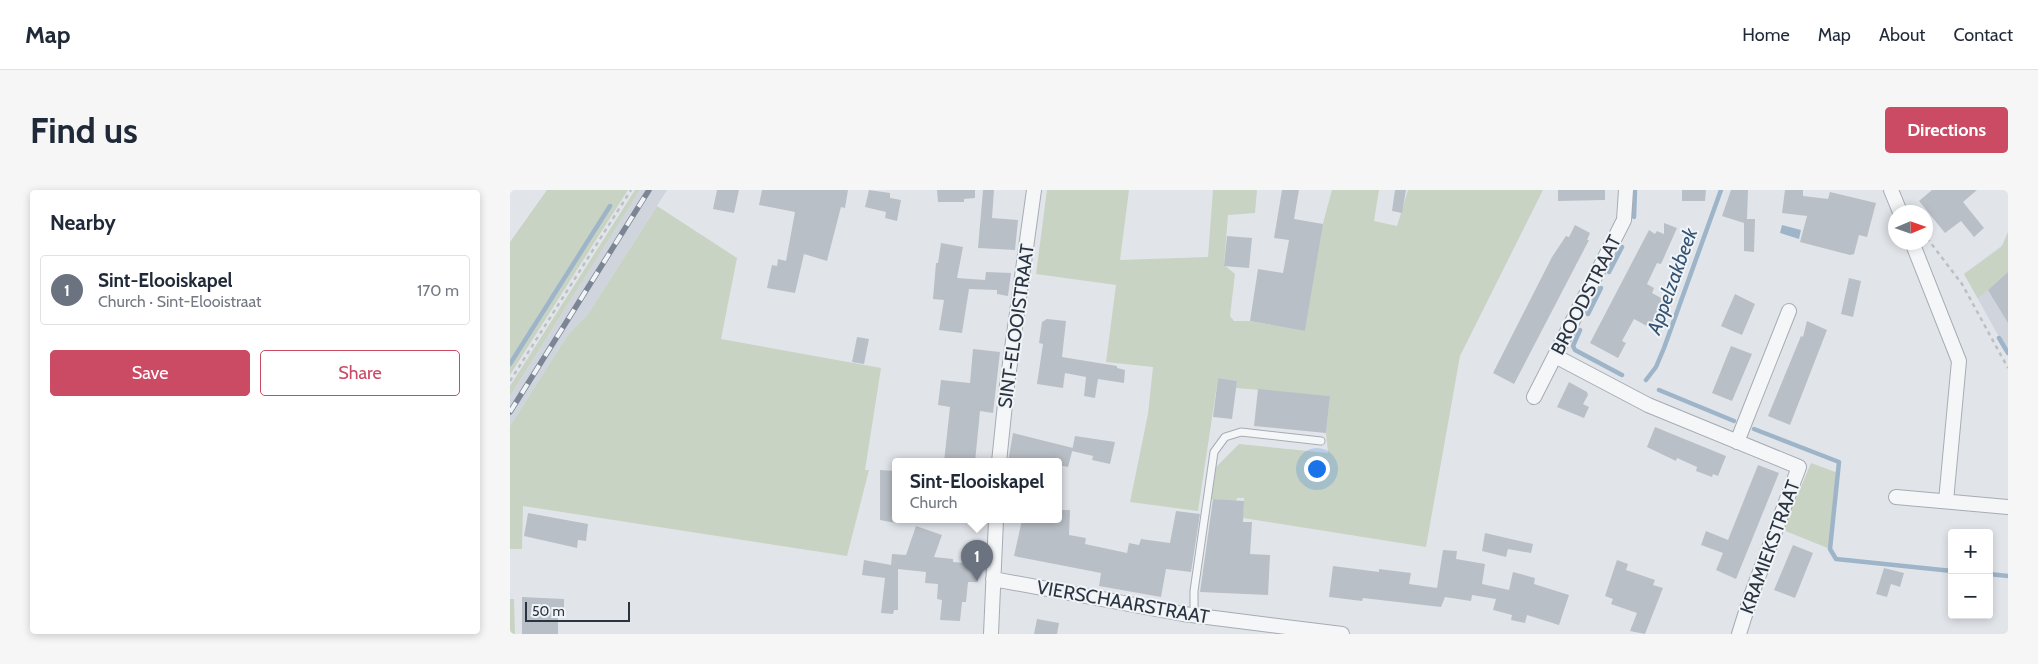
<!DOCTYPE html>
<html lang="en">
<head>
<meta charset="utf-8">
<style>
  :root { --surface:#fff; --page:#f6f6f7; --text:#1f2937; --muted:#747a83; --line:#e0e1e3; --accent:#cb4a64 }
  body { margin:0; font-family:Cabin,sans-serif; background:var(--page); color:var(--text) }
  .controls { position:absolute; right:15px; bottom:15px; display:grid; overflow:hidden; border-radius:5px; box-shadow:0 2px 8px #0003 }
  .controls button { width:45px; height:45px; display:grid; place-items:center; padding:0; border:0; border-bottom:1px solid var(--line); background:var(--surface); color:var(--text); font:25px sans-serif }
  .compass { position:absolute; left:1378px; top:15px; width:45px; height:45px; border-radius:50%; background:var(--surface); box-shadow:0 2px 8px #0003; rotate:88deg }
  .scale { position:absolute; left:15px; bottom:12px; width:105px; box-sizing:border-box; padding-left:5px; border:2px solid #2a3441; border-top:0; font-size:14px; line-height:18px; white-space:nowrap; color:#2a3441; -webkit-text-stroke:4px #f1f4f7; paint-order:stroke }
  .you { position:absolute; left:806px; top:278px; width:18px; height:18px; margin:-12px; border:4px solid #fff; border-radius:50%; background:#1a73e8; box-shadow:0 0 0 8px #1a73e833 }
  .badge { display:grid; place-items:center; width:32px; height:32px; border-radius:50%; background:var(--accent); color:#fff; font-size:16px; font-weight:700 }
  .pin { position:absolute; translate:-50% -41px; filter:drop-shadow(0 1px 2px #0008) }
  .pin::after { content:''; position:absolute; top:26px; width:18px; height:15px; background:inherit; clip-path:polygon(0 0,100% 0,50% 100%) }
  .popup { position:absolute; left:382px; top:268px; width:170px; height:65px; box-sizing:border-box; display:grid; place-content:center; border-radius:5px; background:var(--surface); filter:drop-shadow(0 1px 4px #0005); font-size:16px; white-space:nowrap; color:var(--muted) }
  .popup b { font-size:19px; color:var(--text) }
  .popup::after { content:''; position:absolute; left:50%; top:100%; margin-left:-10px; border:10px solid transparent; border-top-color:var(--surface) }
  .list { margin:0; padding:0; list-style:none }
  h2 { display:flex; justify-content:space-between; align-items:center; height:65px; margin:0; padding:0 20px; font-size:21px }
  h2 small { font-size:16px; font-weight:400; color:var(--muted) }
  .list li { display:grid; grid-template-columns:32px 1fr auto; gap:15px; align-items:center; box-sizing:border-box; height:70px; margin:0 10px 10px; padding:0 10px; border:1px solid var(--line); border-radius:5px }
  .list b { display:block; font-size:19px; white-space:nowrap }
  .list p { margin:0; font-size:16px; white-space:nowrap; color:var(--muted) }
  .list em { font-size:16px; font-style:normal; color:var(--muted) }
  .actions { display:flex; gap:10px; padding:15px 20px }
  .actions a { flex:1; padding:11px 0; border:1px solid var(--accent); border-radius:5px; text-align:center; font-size:18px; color:var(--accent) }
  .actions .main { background:var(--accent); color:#fff }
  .map { position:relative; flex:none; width:1498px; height:444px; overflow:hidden; border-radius:5px }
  header { display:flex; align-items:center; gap:30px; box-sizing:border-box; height:70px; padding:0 25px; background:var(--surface); border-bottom:1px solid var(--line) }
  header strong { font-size:24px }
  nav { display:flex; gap:28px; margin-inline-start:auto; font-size:18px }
  .intro { display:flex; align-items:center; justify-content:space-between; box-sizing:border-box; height:120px; padding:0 30px }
  h1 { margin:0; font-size:35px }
  .button { padding:12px 22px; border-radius:5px; background:var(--accent); color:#fff; font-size:18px; font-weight:700 }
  main { display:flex; gap:30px; padding:0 30px }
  aside { flex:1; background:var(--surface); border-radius:5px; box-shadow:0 2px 8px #0003 }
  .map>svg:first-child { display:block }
  .built { fill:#d0d4dc }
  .green { fill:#c8d3c3 }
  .water { fill:#9eb5c9 }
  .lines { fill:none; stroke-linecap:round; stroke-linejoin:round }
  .stream { stroke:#9eb5c9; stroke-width:4.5 }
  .building { fill:#b9bfc6 }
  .lane-casing { stroke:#a6acb4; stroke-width:9 }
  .street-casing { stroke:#a6acb4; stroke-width:16 }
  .path { stroke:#bbc0c5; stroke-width:2.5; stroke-dasharray:4 4; stroke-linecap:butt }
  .lane { stroke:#f4f6f8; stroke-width:7 }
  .street { stroke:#f4f6f8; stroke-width:14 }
  .rail-casing { stroke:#7b8593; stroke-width:5.5 }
  .rail { stroke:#f1f4f7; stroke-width:4; stroke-dasharray:11; stroke-linecap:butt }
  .labels { text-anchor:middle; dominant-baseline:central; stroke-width:4; stroke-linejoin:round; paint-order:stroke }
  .street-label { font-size:19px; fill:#2a3441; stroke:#f1f4f7 }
  .water-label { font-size:20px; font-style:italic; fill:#355474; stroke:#f1f4f7 }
</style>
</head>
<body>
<header>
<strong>Map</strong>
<nav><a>Home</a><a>Map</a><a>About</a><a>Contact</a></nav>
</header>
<div class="intro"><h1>Find us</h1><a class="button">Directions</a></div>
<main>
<aside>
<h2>Nearby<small></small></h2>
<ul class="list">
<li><span class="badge" style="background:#6b7280">1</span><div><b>Sint-Elooiskapel</b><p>Church · Sint-Elooistraat</p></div><em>170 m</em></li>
</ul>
<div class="actions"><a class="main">Save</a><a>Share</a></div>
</aside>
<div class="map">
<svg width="1498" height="444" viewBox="0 0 1498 444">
  <rect width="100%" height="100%" fill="#e1e5ea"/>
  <path class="built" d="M130,0H157L78,124L57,146L0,236V206Z
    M1498,51V163L1454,84Z"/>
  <path class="green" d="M37,0H118L0,185V52Z
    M125,0H130L0,206V196Z
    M537,0H619L610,70L698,67L703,0H747L745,23L718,25L714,75L725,84L720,126L724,131H740L795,141L812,37L822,0H869L864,31L887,36L898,0H1033L950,166L916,357L733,328L734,308H727L726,311L700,309L705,278L729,254L818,263L816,243L820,206L726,198L727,191L708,188L688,321L620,312L638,224L643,177L596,172L606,95L526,84Z
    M147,16L227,68L211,149L371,178L355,280H359L337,366L13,316L12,359H0V236L57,146L78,124Z
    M1498,42V82L1468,108L1454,84L1491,58Z
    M1301,273L1328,283L1320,359L1273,340Z
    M0,409H4L5,444H0Z"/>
  <path class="water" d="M1272,35L1291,40L1289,49L1270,43Z"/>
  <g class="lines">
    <path class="stream" d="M1124,27L1125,0
      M1099,82L1112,57
      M1078,124L1091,98
      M1070,140L1063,156L1065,160L1112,185
      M1489,148L1498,163
      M0,174L100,16
      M1136,190L1146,177L1154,158L1211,0
      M1149,200L1224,231
      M1244,239L1329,272L1320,359L1326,369L1442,381
      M1479,384L1498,386"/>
  </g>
  <path class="building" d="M207,0H229L224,23L203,19Z
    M252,0H338L335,18L331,17L317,71L294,64L285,103L257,98L262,75L267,76L268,69L276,71L285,22L249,15Z
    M359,0L380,3V8L391,10L387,31L375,28L376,22L355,17Z
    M427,0H465V8L454,9V12H428Z
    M473,0H484L482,28L508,30L505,60L468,58Z
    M772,0H789L784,29L813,34L795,141L740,131L748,79L773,83L779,50L764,48Z
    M885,0H896L892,23L882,21Z
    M1048,0H1095V10L1048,11Z
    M1172,0H1196L1195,11H1172Z
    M1221,0H1238L1237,29H1245L1244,62L1234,61V33L1212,26Z
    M1275,0H1293V6L1318,9L1320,2L1366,13L1357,47L1349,45L1344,64L1340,65L1290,52L1297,26L1272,23Z
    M1422,0H1467L1453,12L1474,38L1464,47L1451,31L1435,43L1409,11Z
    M1154,33L1167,38L1151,74L1147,73L1137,94L1144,98L1142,103L1162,114L1146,141L1124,129L1112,151L1116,153L1108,168L1080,153L1139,40L1145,44L1147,41L1154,44Z
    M1065,35L1080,43L1077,50H1079L1004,194L983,183L1042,67L1056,46L1059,47Z
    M717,46L742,48L739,78L714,76Z
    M431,53L453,57L447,88L475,90L476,82L501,83L498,106L487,104V100L459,99L452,143L429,140L434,110L423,109L426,73H428Z
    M1498,82V133L1478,100Z
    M1339,88L1351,91L1343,127L1331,124Z
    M1225,104L1245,114L1232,145L1211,136Z
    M537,129L556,131L552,167L607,176V178L615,180L614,193L588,189L585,208L574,206L576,187L555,183L553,198L527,194L533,154L529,153L532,132Z
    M1297,131L1317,140L1280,235L1258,226L1291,146L1293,147Z
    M347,147L359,149L354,174L342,172Z
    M1221,156L1242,164L1222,211L1202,203Z
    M463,159L490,162L483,223L470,221L465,272H434L440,217L428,215L431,190L460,193Z
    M708,188L727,191L722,229L703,227Z
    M1059,192L1077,202L1078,205L1073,214L1079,217L1074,228L1047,217Z
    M748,199L820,206L816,243L744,236Z
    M1145,237L1216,266L1208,286L1203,284L1202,287L1186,281L1187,277L1167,268L1166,271L1137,257Z
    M503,243L563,258L558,277L548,275V272H498Z
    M565,246L605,252L600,274L582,270L583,266L562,261Z
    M1248,275L1269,283L1226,389L1206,380L1213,363L1191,355L1196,341L1218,350Z
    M370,280L386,281V333L370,330Z
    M703,309L734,311L733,332H742L740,364L760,365L758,405L690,402Z
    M548,320H560L559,345L576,348L575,354L617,363L619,353L629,355L631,349L660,353L666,321L690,324L681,382L656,379L651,407L589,396L591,383L504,366L512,330H548Z
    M18,323L78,334L76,351L68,350L67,358L14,346Z
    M406,336L432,345L424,367L443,369V372L467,374L468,392H458L456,412H452L450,431L430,430L432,410L427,409L428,394L415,393L416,382L388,379V420H384L383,424L371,423L375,388L352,385L354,370L381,375L382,364L396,365Z
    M975,343L1023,354L1021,363L998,359L996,367L972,361Z
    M1283,355L1303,363L1285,408L1264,400Z
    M933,360L947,361L946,369L975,374L972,394L999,400L1003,382L1025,388L1024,394L1059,405L1049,435L1017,425L1015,433L1001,430L1002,425L983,420L986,409L962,405L961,411L935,407L931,417L853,408L852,411L819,407L823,376L869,382V379L901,383L899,394L927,398Z
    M1107,370L1118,374L1116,380L1145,390L1143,395L1153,398L1135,444L1120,441L1127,423L1101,414L1103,409L1095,406Z
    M1374,378L1394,383L1390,397L1381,394L1377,407L1366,404Z
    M12,407L54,409V421H48V444H12Z
    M527,429L549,433L547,444H524Z"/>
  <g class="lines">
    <g class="lane-casing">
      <path id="lane" d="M684,425V401L704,262L715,247L731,242L811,251"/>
    </g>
    <g class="street-casing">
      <path id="street" d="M1381,0L1390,22
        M1402,52L1449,171L1436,311
        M1045,166L1138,215L1289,277L1241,406L1229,444
        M1024,207L1114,30L1116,0
        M1227,252L1279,121
        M489,272L497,195L524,0
        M1386,307L1498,317
        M483,389L673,424L832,444
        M481,444L486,330"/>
    </g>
    <path class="path" d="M1417,48L1452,94L1498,178
      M0,191L121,0"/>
    <use href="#lane" class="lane"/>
    <use href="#street" class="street"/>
    <g class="rail-casing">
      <path id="rail" d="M0,222L139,0"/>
    </g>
    <use href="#rail" class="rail"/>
  </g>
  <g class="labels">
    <g class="street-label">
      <text transform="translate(1076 105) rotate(-63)">BROODSTRAAT</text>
      <text transform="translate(506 136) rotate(-82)">SINT-ELOOISTRAAT</text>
      <text transform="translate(1260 357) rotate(-70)">KRAMIEKSTRAAT</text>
      <text transform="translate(613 412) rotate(10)">VIERSCHAARSTRAAT</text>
    </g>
    <g class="water-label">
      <text transform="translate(1162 91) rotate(-70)">Appelzakbeek</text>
    </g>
  </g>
</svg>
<div class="controls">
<button>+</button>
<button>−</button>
</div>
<svg class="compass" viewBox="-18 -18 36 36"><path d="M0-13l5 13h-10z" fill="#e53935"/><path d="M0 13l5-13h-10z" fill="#747a83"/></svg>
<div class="scale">50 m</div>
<div class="you"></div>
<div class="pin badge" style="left:467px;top:391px;background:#6b7280">1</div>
<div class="popup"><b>Sint-Elooiskapel</b>Church</div>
</div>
</main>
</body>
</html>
